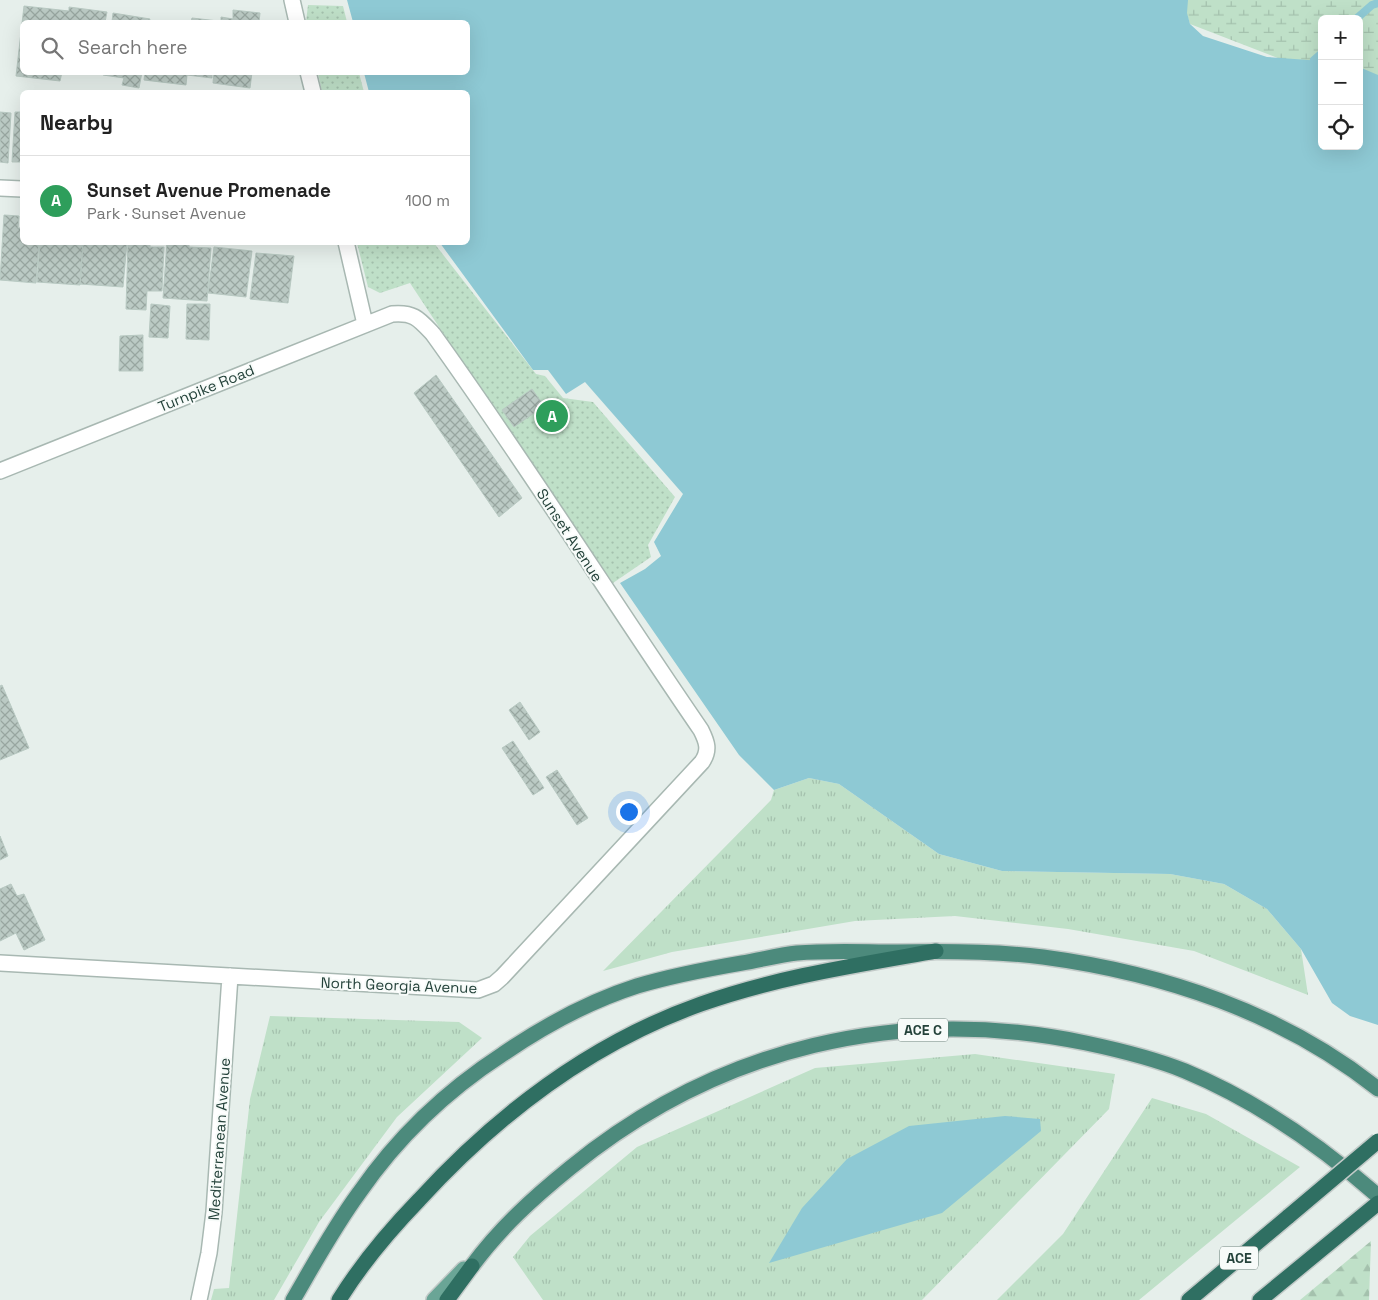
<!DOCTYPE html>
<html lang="en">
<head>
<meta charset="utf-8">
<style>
  :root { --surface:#fff; --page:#f6f6f6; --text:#222; --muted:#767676; --line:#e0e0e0; --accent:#0b8043 }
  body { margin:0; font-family:"Space Grotesk",sans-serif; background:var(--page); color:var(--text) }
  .controls { position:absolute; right:15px; top:15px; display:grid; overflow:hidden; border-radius:8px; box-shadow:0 5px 20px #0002 }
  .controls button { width:45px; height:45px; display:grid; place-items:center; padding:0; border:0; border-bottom:1px solid var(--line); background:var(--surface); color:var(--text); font:25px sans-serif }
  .you { position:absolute; left:628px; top:811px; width:18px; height:18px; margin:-12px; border:4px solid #fff; border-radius:50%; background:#1a73e8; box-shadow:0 0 0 8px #1a73e833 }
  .badge { display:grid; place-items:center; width:32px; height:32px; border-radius:50%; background:var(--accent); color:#fff; font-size:16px; font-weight:700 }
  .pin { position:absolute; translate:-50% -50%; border:2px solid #fff; box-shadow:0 1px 5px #0006 }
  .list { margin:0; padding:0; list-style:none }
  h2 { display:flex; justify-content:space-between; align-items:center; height:65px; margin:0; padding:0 20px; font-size:21px }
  h2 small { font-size:16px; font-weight:400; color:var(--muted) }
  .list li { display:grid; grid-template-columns:32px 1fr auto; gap:15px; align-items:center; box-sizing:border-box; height:90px; padding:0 20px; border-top:1px solid var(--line) }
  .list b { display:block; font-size:19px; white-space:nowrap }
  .list p { margin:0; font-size:16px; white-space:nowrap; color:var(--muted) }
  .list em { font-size:16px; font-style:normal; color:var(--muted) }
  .icon { flex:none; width:28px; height:28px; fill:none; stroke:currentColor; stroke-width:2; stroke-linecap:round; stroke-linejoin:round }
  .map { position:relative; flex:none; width:1378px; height:1300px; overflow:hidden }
  .search { position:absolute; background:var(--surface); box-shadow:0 5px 20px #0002; left:20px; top:20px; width:450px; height:55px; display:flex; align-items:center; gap:12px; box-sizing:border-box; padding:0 18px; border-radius:8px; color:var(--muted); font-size:19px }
  .panel { position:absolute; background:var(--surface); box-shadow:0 5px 20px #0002; left:20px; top:90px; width:450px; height:155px; border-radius:8px }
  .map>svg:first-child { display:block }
  .grass { fill:url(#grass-tufts) }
  .forest { fill:url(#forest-firs) }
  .wetland { fill:url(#wetland-marsh) }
  .park { fill:url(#park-dots) }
  .water { fill:#8ec9d4 }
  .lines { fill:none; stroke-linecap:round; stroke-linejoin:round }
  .stream { stroke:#8ec9d4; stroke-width:8 }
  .building { fill:url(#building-cross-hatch); stroke:#b8c9c2 }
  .minor-casing { stroke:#a8b8b2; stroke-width:18 }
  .primary-casing { stroke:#c2cac8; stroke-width:18 }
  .trunk-casing { stroke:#c2cac8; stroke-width:18 }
  .motorway-casing { stroke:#c2cac8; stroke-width:18 }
  .minor { stroke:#fff; stroke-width:15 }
  .primary { stroke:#6aa596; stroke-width:15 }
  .trunk { stroke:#4c8a7c; stroke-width:15 }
  .motorway { stroke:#2f6f62; stroke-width:15 }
  .motorway-bridge-casing { stroke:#c2cac8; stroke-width:18; stroke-linecap:butt }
  .motorway-bridge { stroke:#2f6f62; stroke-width:15 }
  .labels { text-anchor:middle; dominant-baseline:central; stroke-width:4; stroke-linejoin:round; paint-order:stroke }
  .shield { fill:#f7fbf9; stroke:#637a73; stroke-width:1 }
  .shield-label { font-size:14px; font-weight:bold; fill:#24423a }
  .street-label { font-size:15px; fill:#24423a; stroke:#f7fbf9 }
</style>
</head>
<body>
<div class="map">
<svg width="1378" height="1300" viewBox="0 0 1378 1300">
  <defs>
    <pattern id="grass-tufts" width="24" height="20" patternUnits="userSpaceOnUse" patternTransform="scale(1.25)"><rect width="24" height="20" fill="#bfe0c8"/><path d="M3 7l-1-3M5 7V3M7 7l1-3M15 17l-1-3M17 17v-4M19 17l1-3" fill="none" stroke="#a4c1ad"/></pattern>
    <pattern id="forest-firs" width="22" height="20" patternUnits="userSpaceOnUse" patternTransform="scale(1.25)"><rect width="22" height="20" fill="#bfe0c8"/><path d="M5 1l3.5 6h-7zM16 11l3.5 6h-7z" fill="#a4c1ad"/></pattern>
    <pattern id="wetland-marsh" width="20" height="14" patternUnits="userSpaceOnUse" patternTransform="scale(1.25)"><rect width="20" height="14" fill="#bfe0c8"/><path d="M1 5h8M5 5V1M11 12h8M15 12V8" fill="none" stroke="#a4c1ad"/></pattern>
    <pattern id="park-dots" width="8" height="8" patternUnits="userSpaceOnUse" patternTransform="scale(1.25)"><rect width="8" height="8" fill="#bfe0c8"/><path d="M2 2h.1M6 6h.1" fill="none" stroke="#a4c1ad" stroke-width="1.8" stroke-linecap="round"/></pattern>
    <pattern id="building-cross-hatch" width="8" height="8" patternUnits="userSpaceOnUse" patternTransform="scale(1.25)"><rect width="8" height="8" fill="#bbcac4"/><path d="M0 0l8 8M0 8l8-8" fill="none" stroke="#98a6a0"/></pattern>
  </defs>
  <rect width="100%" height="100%" fill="#e6efeb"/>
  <path class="grass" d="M809,778L839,784L939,854L1002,871L1170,874L1224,884L1267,909L1301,949L1308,995L1194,951L1068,929L955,916L855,921L672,952L603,971L771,800L774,790Z
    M270,1016L459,1022L482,1038L397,1117L319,1222L274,1300H211L214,1289L229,1288L250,1099Z
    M975,1054L1115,1074L1109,1109L922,1300H543L513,1257L530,1236L637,1147L815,1068Z
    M1152,1098L1206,1114L1300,1167L1139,1300H997L1063,1234Z"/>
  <path class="forest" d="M1371,1241L1369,1300H1300Z"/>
  <path class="wetland" d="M1182,0H1378V97L1359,89V19H1322V75L1190,24Z"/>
  <path class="park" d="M308,5L343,6L347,22H306Z
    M318,73H359L364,92H322Z
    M357,243H434L536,374L545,376L563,398L593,402L675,497L648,545L651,557L613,583L507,430L410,283L380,293L368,287Z"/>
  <path class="water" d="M347,0H1188L1187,13L1190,24L1203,36L1267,57L1322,61V146H1359V67L1378,75V1025L1350,1016L1332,1003L1301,949L1267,909L1224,884L1170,874L1002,871L939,854L839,784L809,778L774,790L739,755L620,583L645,569L661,556L654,542L683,494L585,382L566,394L548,370H533L440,243L468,242V92H369L364,73L468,72V22H353Z
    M1005,1116L1040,1119L1041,1131L942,1213L769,1263L802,1208L847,1159L909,1126Z"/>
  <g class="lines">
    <path class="stream" d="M1356,19L1372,5L1378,3
      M1314,60L1322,53"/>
  </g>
  <path class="building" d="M24,6L69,11V7L107,12L105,22H22V72H62L60,81L16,76Z
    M233,10L260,13L259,22H221V17L233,19Z
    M113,13L150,19L149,22H112Z
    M192,18L218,21V22H191Z
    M104,72H142L139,88L122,85L124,78L103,75Z
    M145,72H212V78L187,75L186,85L144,80Z
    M214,72H252L250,88L213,83Z
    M0,112L11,113L8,163L0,162Z
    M15,112H22V162H12Z
    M4,215L19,216L18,228H22V242H39L36,283L0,280Z
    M40,242H83L80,285L37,282Z
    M83,242H127L123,287L80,284Z
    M128,242H150V247H164L162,291H147L146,310L126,309Z
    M167,242H189V247L211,248L207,301L163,298Z
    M214,247L252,251L246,297L208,293Z
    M256,253L294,256L288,303L250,299Z
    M151,304L170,306L168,338L149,337Z
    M187,304H210L209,340L186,339Z
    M143,335V371H119L120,336Z
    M436,375L522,498L499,517L414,393Z
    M532,389L544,406L514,427L502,410Z
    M2,685L29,748L0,760V686Z
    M520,702L540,732L529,740L509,710Z
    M513,741L544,788L533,795L502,748Z
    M557,770L588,818L577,825L546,777Z
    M0,836L8,856L0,860Z
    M11,884L17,896L24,894L45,940L24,950L16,933L0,941V889Z"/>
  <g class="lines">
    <g class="minor-casing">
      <path id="minor" d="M292,0L297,22
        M308,72L313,92
        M0,188L22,189
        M346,242L365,324
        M0,471L392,314C414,312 419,319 433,334C526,463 611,599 701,730C707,742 710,750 702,762L502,977L494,984L478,990L0,963
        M199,1300L209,1253L214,1212L230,976"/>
    </g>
    <g class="primary-casing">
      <path id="primary" d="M434,1300L464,1269"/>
    </g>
    <g class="trunk-casing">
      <path id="trunk" d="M472,1266C500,1228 533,1198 570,1168C718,1047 899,1004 1086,1043C1119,1050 1153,1058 1185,1071C1257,1101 1320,1145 1378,1196
        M293,1300C314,1264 334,1227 359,1193C397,1138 446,1091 503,1054C544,1026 590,1001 637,986C671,976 707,969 742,963C760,960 779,955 797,953C830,950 865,952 898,952C946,951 995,951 1043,957C1163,973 1283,1013 1378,1089"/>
    </g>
    <g class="motorway-casing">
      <path id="motorway" d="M339,1300C362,1263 389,1231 419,1200C497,1115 591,1043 701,1004C777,977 857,965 936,951
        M447,1300L472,1266
        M1189,1300L1289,1216
        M1260,1300L1378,1203"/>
    </g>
    <use href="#minor" class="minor"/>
    <use href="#primary" class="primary"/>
    <use href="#trunk" class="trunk"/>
    <use href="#motorway" class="motorway"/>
    <g class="motorway-bridge-casing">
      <path id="motorway-bridge" d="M1289,1216L1378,1141"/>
    </g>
    <use href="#motorway-bridge" class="motorway-bridge"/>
  </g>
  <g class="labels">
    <g class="shield">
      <rect x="898" y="1018.5" width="50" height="23" rx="4"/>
      <rect x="1220" y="1246.5" width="38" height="23" rx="4"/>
    </g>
    <g class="shield-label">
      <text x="923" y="1030">ACE C</text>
      <text x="1239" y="1258">ACE</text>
    </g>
    <g class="street-label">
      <text transform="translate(206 388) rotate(-22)">Turnpike Road</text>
      <text transform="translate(570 535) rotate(57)">Sunset Avenue</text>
      <text transform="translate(399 985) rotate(2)">North Georgia Avenue</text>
      <text transform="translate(219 1139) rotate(-86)">Mediterranean Avenue</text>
    </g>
  </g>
</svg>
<div class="controls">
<button>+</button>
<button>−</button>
<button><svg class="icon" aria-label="locate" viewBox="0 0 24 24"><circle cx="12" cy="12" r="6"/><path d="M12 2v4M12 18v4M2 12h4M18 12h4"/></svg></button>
</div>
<div class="you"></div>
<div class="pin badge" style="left:552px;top:416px;background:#2e9e5b">A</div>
<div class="search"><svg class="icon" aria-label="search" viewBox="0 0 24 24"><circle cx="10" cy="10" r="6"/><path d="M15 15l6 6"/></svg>Search here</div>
<section class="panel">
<h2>Nearby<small></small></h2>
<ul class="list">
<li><span class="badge" style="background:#2e9e5b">A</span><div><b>Sunset Avenue Promenade</b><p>Park · Sunset Avenue</p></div><em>100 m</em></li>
</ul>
</section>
</div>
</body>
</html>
